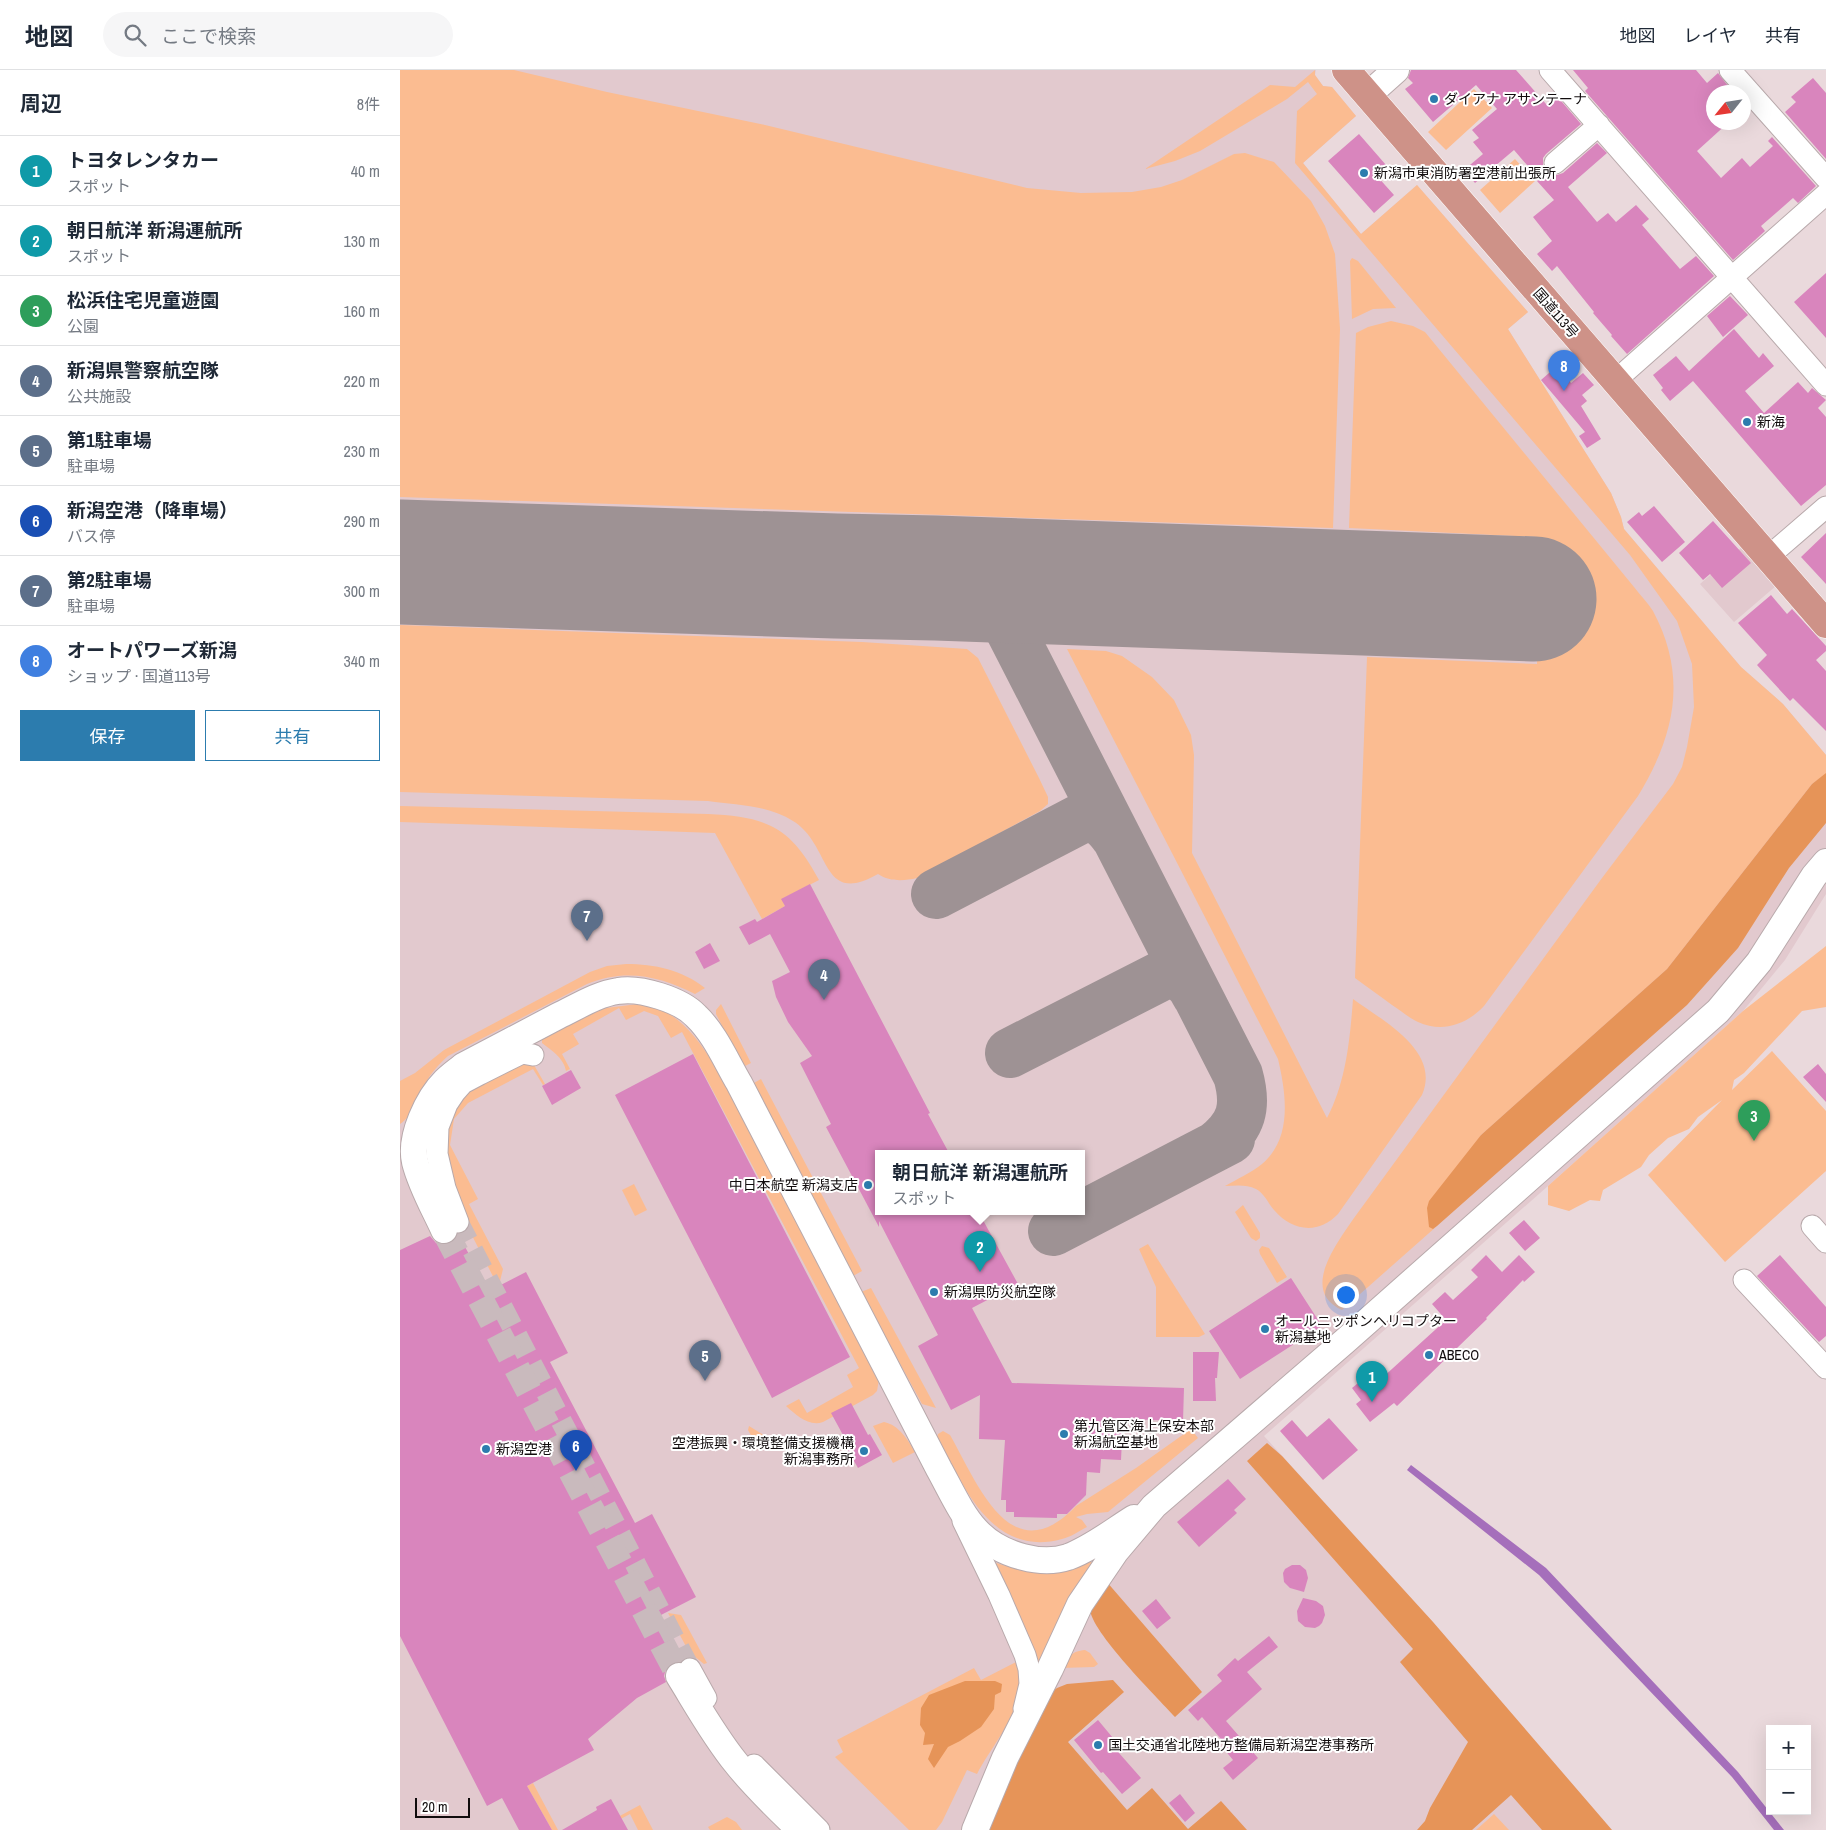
<!DOCTYPE html>
<html lang="ja">
<head>
<meta charset="utf-8">
<style>
  :root { --surface:#fff; --page:#f6f6f7; --text:#1f2937; --muted:#747a83; --line:#e0e1e3; --accent:#2c7cae }
  body { margin:0; font-family:"Archivo Narrow","Noto Sans JP",sans-serif; background:var(--page); color:var(--text) }
  .controls { position:absolute; right:15px; bottom:15px; display:grid; overflow:hidden; border-radius:0px; box-shadow:0 5px 20px #0002 }
  .controls button { width:45px; height:45px; display:grid; place-items:center; padding:0; border:0; border-bottom:1px solid var(--line); background:var(--surface); color:var(--text); font:25px sans-serif }
  .compass { position:absolute; left:1306px; top:15px; width:45px; height:45px; border-radius:50%; background:var(--surface); box-shadow:0 5px 20px #0002; rotate:240deg }
  .scale { position:absolute; left:15px; bottom:12px; width:55px; box-sizing:border-box; padding-left:5px; border:2px solid #110c0d; border-top:0; font-size:14px; line-height:18px; white-space:nowrap; color:#110c0d; -webkit-text-stroke:4px #fff; paint-order:stroke }
  .you { position:absolute; left:945px; top:1224px; width:18px; height:18px; margin:-12px; border:4px solid #fff; border-radius:50%; background:#1a73e8; box-shadow:0 0 0 8px #1a73e833 }
  .badge { display:grid; place-items:center; width:32px; height:32px; border-radius:50%; background:var(--accent); color:#fff; font-size:16px; font-weight:700 }
  .pin { position:absolute; translate:-50% -41px; filter:drop-shadow(0 1px 2px #0008) }
  .pin::after { content:''; position:absolute; top:26px; width:18px; height:15px; background:inherit; clip-path:polygon(0 0,100% 0,50% 100%) }
  .popup { position:absolute; left:475px; top:1080px; width:210px; height:65px; box-sizing:border-box; display:grid; place-content:center; border-radius:0px; background:var(--surface); filter:drop-shadow(0 1px 4px #0005); font-size:16px; white-space:nowrap; color:var(--muted) }
  .popup b { font-size:19px; color:var(--text) }
  .popup::after { content:''; position:absolute; left:50%; top:100%; margin-left:-10px; border:10px solid transparent; border-top-color:var(--surface) }
  .list { margin:0; padding:0; list-style:none }
  h2 { display:flex; justify-content:space-between; align-items:center; height:65px; margin:0; padding:0 20px; font-size:21px }
  h2 small { font-size:16px; font-weight:400; color:var(--muted) }
  .list li { display:grid; grid-template-columns:32px 1fr auto; gap:15px; align-items:center; box-sizing:border-box; height:70px; padding:0 20px; border-top:1px solid var(--line) }
  .list b { display:block; font-size:19px; white-space:nowrap }
  .list p { margin:0; font-size:16px; white-space:nowrap; color:var(--muted) }
  .list em { font-size:16px; font-style:normal; color:var(--muted) }
  .actions { display:flex; gap:10px; padding:15px 20px }
  .actions a { flex:1; padding:11px 0; border:1px solid var(--accent); border-radius:0px; text-align:center; font-size:18px; color:var(--accent) }
  .actions .main { background:var(--accent); color:#fff }
  .icon { flex:none; width:28px; height:28px; fill:none; stroke:currentColor; stroke-width:2; stroke-linecap:round; stroke-linejoin:round }
  .map { position:relative; flex:none; width:1426px; height:1760px; overflow:hidden }
  header { display:flex; align-items:center; gap:30px; box-sizing:border-box; height:70px; padding:0 25px; background:var(--surface); border-bottom:1px solid var(--line) }
  header strong { font-size:24px }
  nav { display:flex; gap:28px; margin-inline-start:auto; font-size:18px }
  .search { width:350px; height:45px; background:var(--page); display:flex; align-items:center; gap:12px; box-sizing:border-box; padding:0 18px; border-radius:28px; color:var(--muted); font-size:19px }
  main { display:flex }
  aside { flex:1; background:var(--surface) }
  .map>svg:first-child { display:block }
  .built { fill:#e2c9ce; fill-rule:evenodd }
  .green { fill:#fbbc91 }
  .forest { fill:#e69458 }
  .water { fill:#a56fbb }
  .lines { fill:none; stroke-linecap:round; stroke-linejoin:round }
  .taxiway { stroke:#9e9294; stroke-width:50 }
  .runway { stroke:#9e9294; stroke-width:125 }
  .building { fill:#d985bd }
  .minor-tunnel { stroke:#c9babd; stroke-width:21; stroke-dasharray:21 11; stroke-linecap:butt }
  .tertiary-tunnel { stroke:#c9babd; stroke-width:26; stroke-dasharray:26 13; stroke-linecap:butt }
  .minor-casing { stroke:#b8a9ab; stroke-width:23 }
  .tertiary-casing { stroke:#b8a9ab; stroke-width:28 }
  .trunk-casing { stroke:#fff; stroke-width:29 }
  .minor { stroke:#fff; stroke-width:21 }
  .tertiary { stroke:#fff; stroke-width:26 }
  .trunk { stroke:#ce9288; stroke-width:28 }
  .poi-dot { fill:#2c7cae; stroke:#fff; stroke-width:2 }
  .labels { text-anchor:middle; dominant-baseline:central; stroke-width:4; stroke-linejoin:round; paint-order:stroke }
  .poi-label { font-size:14px; fill:#110c0d; stroke:#fff; text-anchor:start }
  .street-label { font-size:14px; fill:#110c0d; stroke:#fff }
</style>
</head>
<body>
<header>
<strong>地図</strong>
<div class="search"><svg class="icon" aria-label="search" viewBox="0 0 24 24"><circle cx="10" cy="10" r="6"/><path d="M15 15l6 6"/></svg>ここで検索</div>
<nav><a>地図</a><a>レイヤ</a><a>共有</a></nav>
</header>
<main>
<aside>
<h2>周辺<small>8件</small></h2>
<ul class="list">
<li><span class="badge" style="background:#0f9aa8">1</span><div><b>トヨタレンタカー</b><p>スポット</p></div><em>40 m</em></li>
<li><span class="badge" style="background:#0f9aa8">2</span><div><b>朝日航洋 新潟運航所</b><p>スポット</p></div><em>130 m</em></li>
<li><span class="badge" style="background:#2e9e5b">3</span><div><b>松浜住宅児童遊園</b><p>公園</p></div><em>160 m</em></li>
<li><span class="badge" style="background:#5c6f8a">4</span><div><b>新潟県警察航空隊</b><p>公共施設</p></div><em>220 m</em></li>
<li><span class="badge" style="background:#5c6f8a">5</span><div><b>第1駐車場</b><p>駐車場</p></div><em>230 m</em></li>
<li><span class="badge" style="background:#1a4fb4">6</span><div><b>新潟空港（降車場）</b><p>バス停</p></div><em>290 m</em></li>
<li><span class="badge" style="background:#5c6f8a">7</span><div><b>第2駐車場</b><p>駐車場</p></div><em>300 m</em></li>
<li><span class="badge" style="background:#3f7fe0">8</span><div><b>オートパワーズ新潟</b><p>ショップ · 国道113号</p></div><em>340 m</em></li>
</ul>
<div class="actions"><a class="main">保存</a><a>共有</a></div>
</aside>
<div class="map">
<svg width="1426" height="1760" viewBox="0 0 1426 1760">
  <rect width="100%" height="100%" fill="#ead9dc"/>
  <path class="built" d="M0,0H916L915,5L923,16L932,17L956,46L903,93L961,164L1017,115L1128,242L1108,259L1211,423L1221,447L1224,459L1341,597L1383,634L1426,685V824L1385,890L1343,941L1148,1116L864,1366L1033,1552L1212,1760H0ZM479,1083H681V1141H479Z
    M1343,476L1377,515L1334,552L1300,514Z"/>
  <path class="green" d="M0,0H114L207,22L365,55L627,118L681,123L732,122L761,117L782,110L834,84L845,83L874,92L911,131L925,156L935,184L940,259L933,458L0,427Z
    M915,0V5L923,16L932,17L956,46L903,93L961,164L1017,115L1128,242L1108,259L1211,423L1221,447L1224,459L1341,597L1383,634L1426,685V704L1412,714L1267,899L1081,1065L1033,1159L1037,1156L942,1240C899,1221 938,1172 954,1148L1202,808L1273,714L1282,697L1287,677L1294,637L1292,594L1277,551L1230,485L895,93L897,41L917,24L908,12L887,29L800,81L775,91L745,99L870,15L895,17Z
    M1074,19L1092,38L1046,80L1028,62Z
    M1115,89L1135,111L1100,143L1080,120Z
    M952,188L958,191L996,238L973,239L952,249L950,191Z
    M991,251L1013,256L1025,262L1234,517C1240,525 1248,533 1253,541C1288,607 1275,665 1238,726L1084,936C1066,955 1042,963 1018,952C1009,948 1000,940 992,935C980,926 967,917 955,908L967,587L1137,594L1139,467L949,458L956,263L968,257Z
    M0,555L462,572L567,579L578,588L639,708L648,727V734L640,741L517,808C504,811 490,812 478,804C420,837 432,775 393,751C368,735 336,735 308,731L0,722Z
    M667,579L706,581L722,586L752,607L774,630L791,665L794,685L792,783L927,1048C946,1012 950,969 953,929C983,951 1041,981 1022,1025L938,1144C918,1165 892,1161 874,1140C868,1133 864,1123 856,1119C846,1114 835,1116 825,1116C837,1109 851,1103 862,1094C893,1068 886,1023 878,989Z
    M0,736L308,744C367,747 390,756 419,810L382,829L385,836L362,849L315,763L0,752Z
    M1426,876V937L1402,941L1344,1003L1334,1010L1332,1020L1372,981L1426,1041V1101L1325,1192L1248,1105L1322,1030L1298,1047L1289,1059L1268,1068L1249,1085L1241,1097L1203,1120L1200,1131L1190,1130L1169,1141L1148,1135V1116L1343,941Z
    M226,894C255,894 282,900 305,918L295,924C260,906 225,898 187,914L48,986C39,994 31,1003 25,1014C17,1027 13,1046 0,1054V1011L15,1003L44,980L190,902L207,896Z
    M238,934C243,935 249,935 253,936C297,951 322,1009 342,1047L479,1309L477,1321L473,1325L423,1352C409,1357 396,1345 386,1336L399,1329L407,1343L453,1317L447,1305L459,1298L282,962L271,968L258,946L244,941L226,950L219,938L173,964L179,974L162,984L170,999L166,1001C164,988 151,980 142,973V964L206,938Z
    M321,934L351,993L343,997L316,944V940Z
    M120,991L134,995L145,1014L143,1015L133,999L68,1033L54,1049L50,1075L78,1129L69,1134L103,1199L100,1211L102,1216L99,1218L65,1152L46,1104L45,1054L65,1023Z
    M361,1009L462,1201L453,1206L352,1014Z
    M234,1114L247,1140L235,1146L222,1120Z
    M843,1135L860,1163V1168L856,1171L851,1168L835,1142Z
    M748,1174L805,1264L799,1267H756V1217L739,1179Z
    M862,1176L869,1178L887,1207L877,1213L860,1184L859,1180Z
    M471,1218L536,1338L522,1334L461,1222Z
    M484,1352C499,1355 508,1370 515,1382L493,1393L473,1356Z
    M349,1356L372,1370L375,1375L371,1378H358L348,1360Z
    M791,1359L798,1368L708,1442L687,1444L676,1447L682,1450L687,1457C679,1461 671,1467 662,1469C592,1488 564,1417 537,1367L538,1364L543,1361L550,1365C578,1414 611,1504 676,1436L736,1398Z
    M690,1490L692,1493L639,1593L593,1492L616,1499Z
    M268,1543L281,1545L307,1593L304,1594L289,1582Z
    M685,1580L690,1583L698,1594L694,1597L661,1598C668,1588 671,1581 685,1580Z
    M618,1591C619,1597 621,1604 621,1610C620,1646 593,1673 577,1704L567,1700L542,1752L536,1760H509L435,1687L443,1682L437,1670L574,1598L581,1610Z
    M133,1713L158,1760H152L127,1716Z
    M240,1735L253,1760H238L230,1744L200,1760H194Z
    M1094,1744L1109,1760H1076Z
    M327,1747L336,1752L342,1760H310L308,1757Z"/>
  <path class="forest" d="M1426,703V753L1389,798L1338,878L1287,935L1037,1156L1033,1159L1029,1157L1027,1138L1029,1131L1081,1065L1267,899L1412,714Z
    M867,1373L882,1386L1033,1552L1212,1760H1142L1111,1725L1072,1760H1017L1025,1751L1030,1738L1068,1672L1000,1592L1013,1579L847,1391Z
    M706,1511L802,1622L775,1647C757,1627 689,1560 690,1538C691,1529 701,1518 706,1511Z
    M713,1610L724,1622L668,1672L727,1740L752,1718L788,1759L821,1731L847,1760H587L645,1627L657,1618L667,1614Z
    M565,1611H595L602,1614L601,1622L595,1625L594,1639L581,1657L560,1671L548,1677L534,1698L528,1689L534,1674L523,1675L525,1663L520,1655L521,1638L529,1625Z"/>
  <path class="water" d="M1011,1395L1146,1498L1338,1702L1384,1760H1374L1332,1707L1139,1505L1007,1400Z"/>
  <g class="lines">
    <path class="taxiway" d="M519,507C547,512 579,511 598,536L838,1005C847,1037 842,1056 815,1077
      M536,824L682,748C698,746 706,754 715,766
      M610,983L765,904C780,903 790,911 796,924
      M653,1161L830,1069"/>
    <path class="runway" d="M0,492L436,506L536,508L1134,529"/>
  </g>
  <path class="building" d="M1011,0H1116L1146,34L1156,25L1181,54L1146,84L1143,88V95L1146,102L1150,105H1157L1163,103L1197,73L1207,83L1168,117L1197,152L1208,143L1216,152L1236,135L1249,149L1242,155L1280,199L1296,186L1314,206L1227,284L1211,266L1212,265L1193,243L1194,242L1157,196L1152,201L1137,184L1152,171L1133,147L1154,130L1137,111L1139,109L1114,80L1075,113L1064,100L1083,84L1073,72L1079,68L1072,60L1097,39L1076,15L1033,52L1005,19L1013,13L1008,8Z
    M1173,0H1296L1307,13L1318,3L1328,16L1320,22H1314V52H1329L1297,81L1321,108L1342,88L1350,97L1373,76L1368,71L1372,67L1416,116L1398,133L1393,128L1361,156L1365,161L1333,190L1185,21L1188,18Z
    M1413,8L1426,23V89L1385,42L1396,32L1391,27Z
    M959,64L986,95L976,105L994,125L974,143L928,91Z
    M1426,203V268L1394,232Z
    M1330,226L1348,245L1323,267L1307,246Z
    M1334,259L1359,288L1363,283L1374,296L1345,321L1364,343L1398,312L1408,323L1412,318L1426,330L1418,338L1426,347V415L1401,436L1293,311L1270,331L1261,320L1263,318L1253,305L1276,286L1289,301Z
    M1157,296L1171,313L1183,303L1194,315L1182,325L1187,331L1181,336L1201,369L1187,378L1179,366L1185,362L1141,310Z
    M1254,436L1285,472L1262,492L1227,452L1239,442L1242,446Z
    M1313,451L1351,493L1322,518L1310,504L1303,510L1279,483Z
    M1426,463V514L1401,487Z
    M1371,525L1387,544L1392,539L1426,576V581L1416,590L1426,601V661L1393,628L1390,631L1357,595L1367,585L1338,553Z
    M410,814L530,1043L528,1044L549,1083H479V1141H578L618,1214L572,1238L612,1313L784,1318L783,1351L723,1349L721,1390L701,1389L700,1403L687,1402L686,1425L667,1444H657V1448L614,1447V1442H606V1430H601L605,1370L579,1369L580,1325L551,1340L518,1276L538,1265L479,1151V1157L426,1057L431,1054L400,993L412,986L388,952L376,927L372,911L390,902L370,864L349,875L339,857L355,849L357,852L385,836L381,829Z
    M310,873L320,891L304,899L295,882Z
    M293,984L450,1287L372,1328L215,1025Z
    M1418,994L1426,1004V1032L1403,1007Z
    M171,1000L181,1018L152,1035L142,1016Z
    M1124,1150L1140,1168L1125,1181L1109,1163Z
    M58,1164L89,1221L126,1202L168,1283L150,1292L235,1453L252,1444L296,1527L259,1546L282,1590L272,1593L266,1598L264,1606L266,1612L237,1628L188,1669L194,1680L127,1716L152,1760H119L102,1728L87,1736L0,1566V1180L30,1166L36,1173L43,1175L50,1174L56,1169Z
    M1086,1185L1102,1202L1119,1185L1135,1202L1124,1212L1123,1210L1086,1248L1087,1249L997,1336L994,1333L970,1352L956,1334L961,1330L952,1318L963,1309L971,1318L1046,1250L1032,1234L1045,1222L1053,1230L1078,1207L1071,1200Z
    M1380,1185L1426,1237V1266L1419,1272L1357,1206Z
    M891,1208L922,1256L840,1309L809,1261Z
    M793,1282H819L817,1308H815L816,1331H793Z
    M451,1333L468,1365L470,1364L482,1385L458,1398L446,1377L449,1376L431,1343Z
    M929,1348L958,1380L923,1410L880,1361L892,1350L907,1367Z
    M828,1409L846,1429L834,1440L837,1443L799,1477L777,1452Z
    M892,1495H900L906,1500L908,1508L904,1522L890,1518L884,1512L883,1503L885,1499Z
    M903,1528L916,1531L923,1536L925,1545L922,1553L919,1556L915,1558L905,1557L898,1551L897,1541Z
    M756,1529L771,1548L757,1559L742,1541Z
    M869,1566L878,1577L847,1602L862,1619L826,1651L858,1688L833,1710L823,1698L833,1690L824,1679L827,1676L802,1647L798,1651L788,1640L822,1611L817,1605L835,1588L838,1591Z
    M698,1650L723,1680L719,1683L741,1708L722,1724L703,1702L701,1703L674,1670Z
    M780,1724L795,1743L785,1752L769,1733Z
    M211,1729L228,1760H162L197,1740L196,1737Z"/>
  <g class="lines">
    <path class="minor-tunnel" d="M58,1152L290,1599"/>
    <path class="tertiary-tunnel" d="M44,1160L279,1606"/>
    <g class="minor-casing">
      <path id="minor" d="M1150,0L1426,315
        M1330,0L1426,108
        M1155,93L1199,55
        M1215,311L1426,124
        M1368,487L1426,437
        M58,1152L45,1118L37,1084L38,1057L47,1034L55,1022L63,1013L80,1004L122,983L133,985
        M1412,1156L1426,1172
        M1344,1210L1426,1298
        M563,1451L599,1525L625,1585L629,1599L630,1614L624,1639
        M290,1599L306,1628
        M354,1695L419,1760"/>
    </g>
    <g class="tertiary-casing">
      <path id="tertiary" d="M968,25L996,0
        M44,1160C34,1138 21,1116 15,1092C9,1067 28,1028 45,1011C51,1005 57,1001 63,996C95,979 126,963 158,946C177,937 197,924 218,921C240,917 281,930 296,946C315,964 326,991 339,1013L539,1399C562,1441 573,1474 623,1487C638,1491 653,1492 668,1487C692,1478 713,1461 734,1448
        M279,1606C297,1635 314,1666 336,1693C355,1717 378,1739 400,1760
        M575,1760L605,1688L650,1599L680,1534L716,1481L754,1436L945,1271L1318,941L1359,892L1414,806L1426,792"/>
    </g>
    <g class="trunk-casing">
      <path id="trunk" d="M946,0L1426,554"/>
    </g>
    <use href="#minor" class="minor"/>
    <use href="#tertiary" class="tertiary"/>
    <use href="#trunk" class="trunk"/>
  </g>
  <g class="poi-dot">
    <circle cx="1034" cy="29" r="5"/>
    <circle cx="964" cy="103" r="5"/>
    <circle cx="1347" cy="352" r="5"/>
    <circle cx="468" cy="1115" r="5"/>
    <circle cx="534" cy="1222" r="5"/>
    <circle cx="865" cy="1259" r="5"/>
    <circle cx="1029" cy="1285" r="5"/>
    <circle cx="664" cy="1364" r="5"/>
    <circle cx="86" cy="1379" r="5"/>
    <circle cx="464" cy="1381" r="5"/>
    <circle cx="698" cy="1675" r="5"/>
  </g>
  <g class="labels">
    <g class="poi-label">
      <text x="1044" y="29">ダイアナ アサンテーナ</text>
      <text x="974" y="103">新潟市東消防署空港前出張所</text>
      <text x="1357" y="352">新海</text>
      <text x="458" y="1115" text-anchor="end">中日本航空 新潟支店</text>
      <text x="544" y="1222">新潟県防災航空隊</text>
      <text x="875" y="1251">オールニッポンヘリコプター<tspan x="875" dy="16">新潟基地</tspan></text>
      <text x="1039" y="1285">ABECO</text>
      <text x="674" y="1356">第九管区海上保安本部<tspan x="674" dy="16">新潟航空基地</tspan></text>
      <text x="454" y="1373" text-anchor="end">空港振興・環境整備支援機構<tspan x="454" dy="16">新潟事務所</tspan></text>
      <text x="96" y="1379">新潟空港</text>
      <text x="708" y="1675">国土交通省北陸地方整備局新潟空港事務所</text>
    </g>
    <g class="street-label">
      <text transform="translate(1156 243) rotate(49)">国道113号</text>
    </g>
  </g>
</svg>
<div class="controls">
<button>+</button>
<button>−</button>
</div>
<svg class="compass" viewBox="-18 -18 36 36"><path d="M0-13l5 13h-10z" fill="#e53935"/><path d="M0 13l5-13h-10z" fill="#747a83"/></svg>
<div class="scale">20 m</div>
<div class="you"></div>
<div class="pin badge" style="left:972px;top:1332px;background:#0f9aa8">1</div>
<div class="pin badge" style="left:580px;top:1202px;background:#0f9aa8">2</div>
<div class="popup"><b>朝日航洋 新潟運航所</b>スポット</div>
<div class="pin badge" style="left:1354px;top:1071px;background:#2e9e5b">3</div>
<div class="pin badge" style="left:424px;top:930px;background:#5c6f8a">4</div>
<div class="pin badge" style="left:305px;top:1311px;background:#5c6f8a">5</div>
<div class="pin badge" style="left:176px;top:1401px;background:#1a4fb4">6</div>
<div class="pin badge" style="left:187px;top:871px;background:#5c6f8a">7</div>
<div class="pin badge" style="left:1164px;top:321px;background:#3f7fe0">8</div>
</div>
</main>
</body>
</html>
